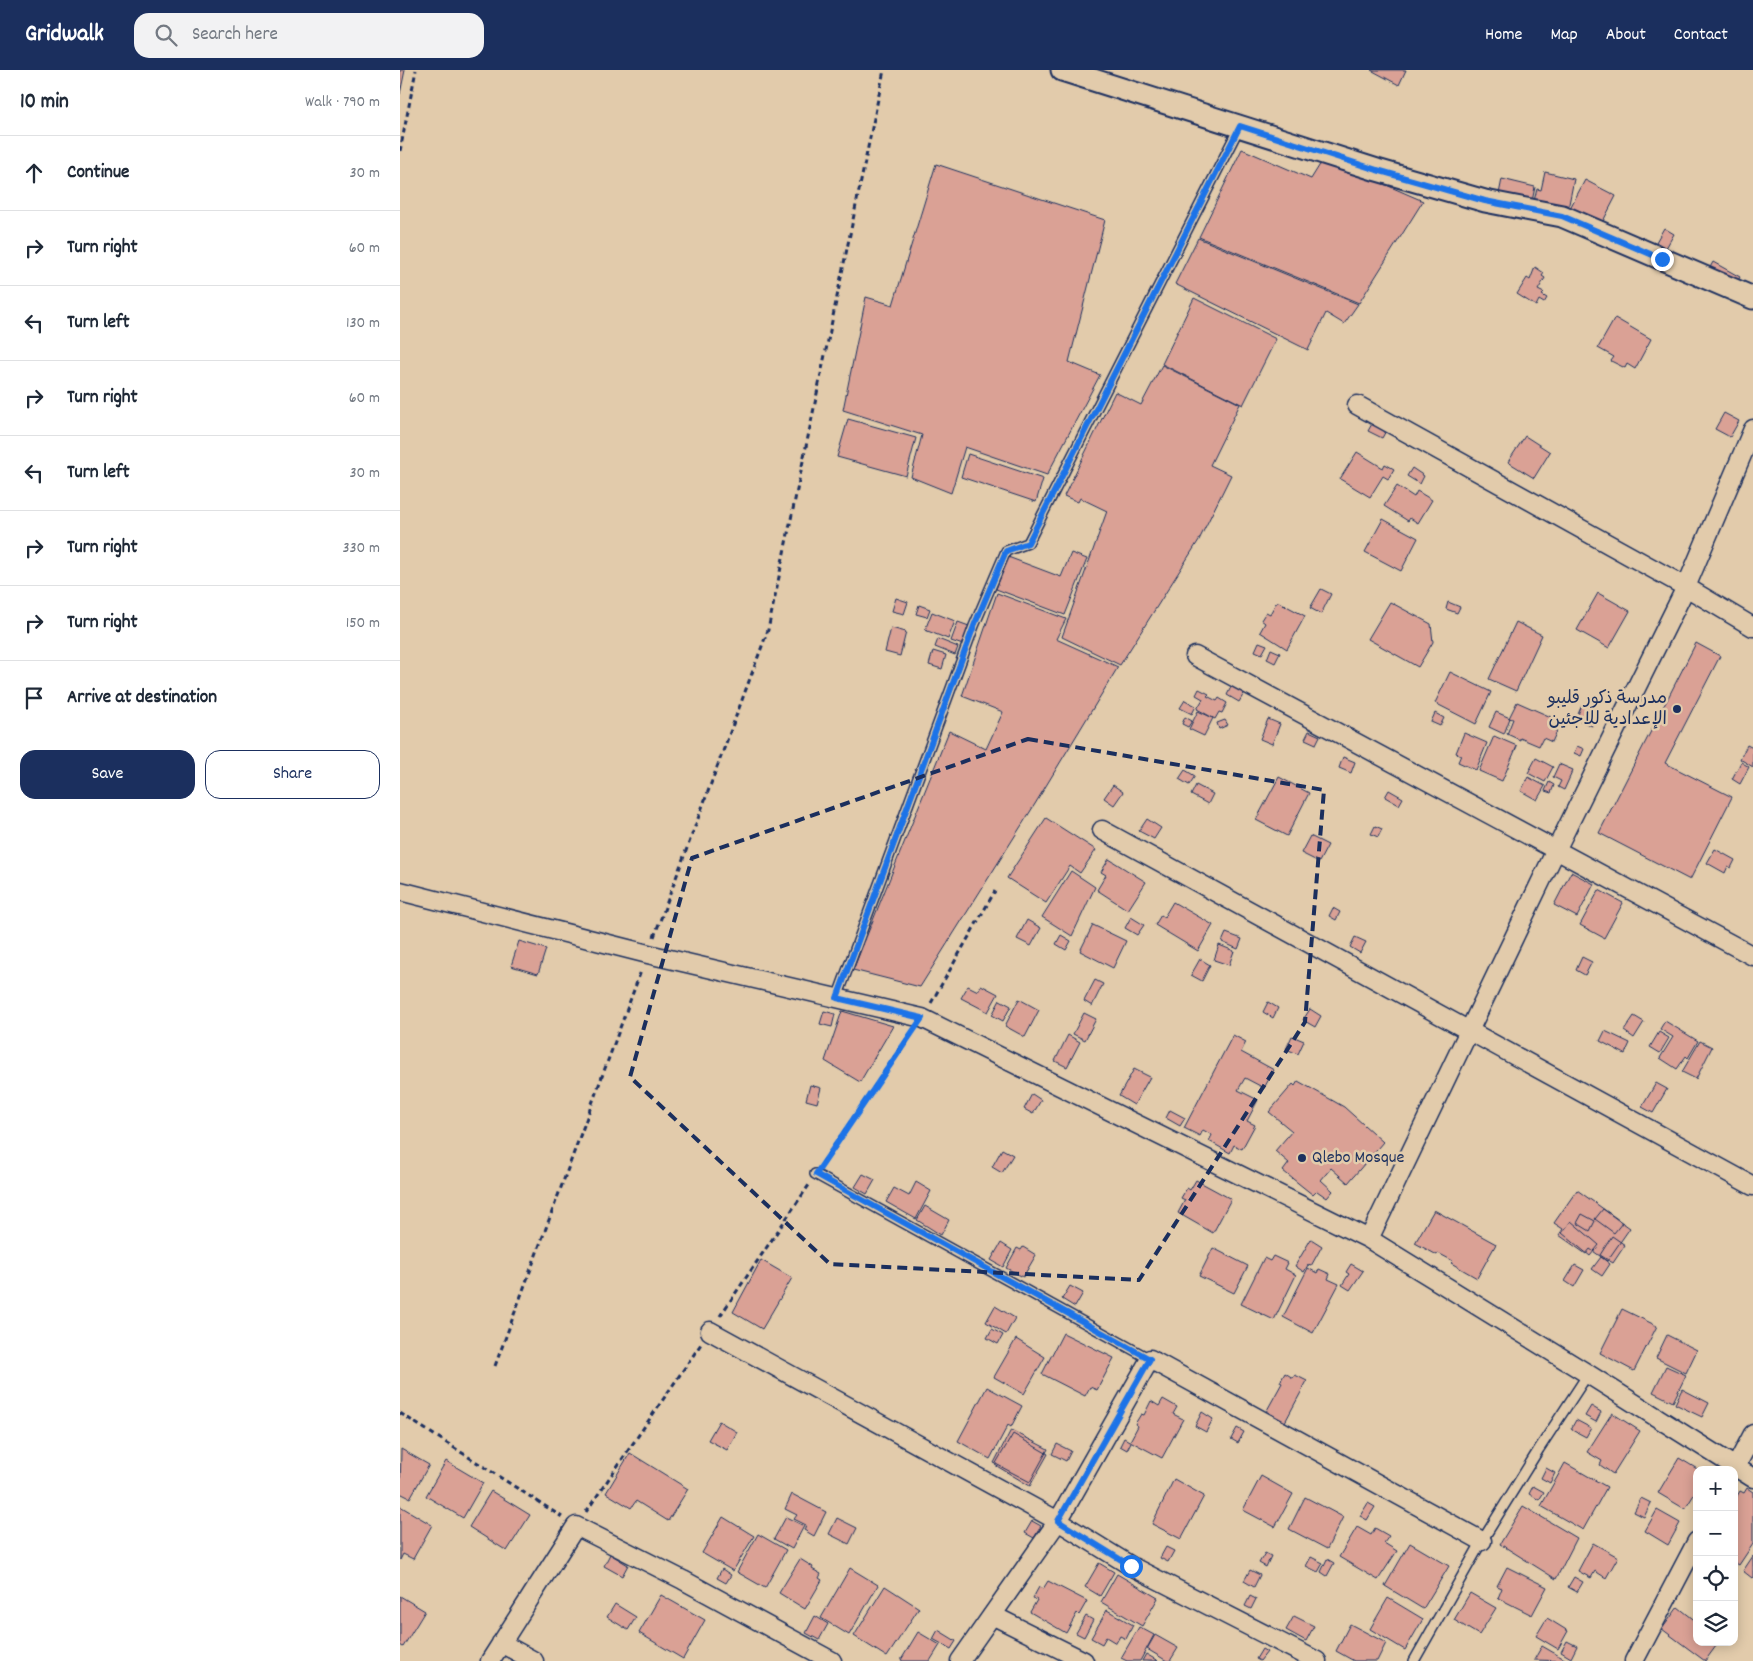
<!DOCTYPE html>
<html lang="en">
<head>
<meta charset="utf-8">
<style>
  :root { --surface:#fff; --page:#f2f2f3; --text:#1f2937; --muted:#747a83; --line:#e0e1e3; --accent:#1b2f5e }
  body { margin:0; font-family:Dekko,"Playpen Sans Arabic",sans-serif; background:var(--page); color:var(--text) }
  .controls { position:absolute; right:15px; bottom:15px; display:grid; overflow:hidden; border-radius:10px; box-shadow:0 2px 12px #0003 }
  .controls button { width:45px; height:45px; display:grid; place-items:center; padding:0; border:0; border-bottom:1px solid var(--line); background:var(--surface); color:var(--text); font:25px sans-serif }
  .stop { position:absolute; width:15px; height:15px; margin:-11px; border:4px solid #1a73e8; border-radius:50%; background:#fff }
  .stop.end { background:#1a73e8; border-color:#fff; box-shadow:0 1px 5px #0008 }
  .list { margin:0; padding:0; list-style:none }
  h2 { display:flex; justify-content:space-between; align-items:center; height:65px; margin:0; padding:0 20px; font-size:21px }
  h2 small { font-size:16px; font-weight:400; color:var(--muted) }
  .list li { display:grid; grid-template-columns:32px 1fr auto; gap:15px; align-items:center; box-sizing:border-box; height:75px; padding:0 20px; border-top:1px solid var(--line) }
  .list b { display:block; font-size:19px; white-space:nowrap }
  .list em { font-size:16px; font-style:normal; color:var(--muted) }
  .actions { display:flex; gap:10px; padding:15px 20px }
  .actions a { flex:1; padding:11px 0; border:1px solid var(--accent); border-radius:15px; text-align:center; font-size:18px; color:var(--accent) }
  .actions .main { background:var(--accent); color:#fff }
  .icon { flex:none; width:28px; height:28px; fill:none; stroke:currentColor; stroke-width:2; stroke-linecap:round; stroke-linejoin:round }
  .map { position:relative; flex:none; width:1353px; height:1591px; overflow:hidden }
  header { display:flex; align-items:center; gap:30px; box-sizing:border-box; height:70px; padding:0 25px; background:var(--accent); color:#fff }
  header strong { font-size:24px }
  nav { display:flex; gap:28px; margin-inline-start:auto; font-size:18px }
  .search { width:350px; height:45px; background:var(--page); display:flex; align-items:center; gap:12px; box-sizing:border-box; padding:0 18px; border-radius:15px; color:var(--muted); font-size:19px }
  main { display:flex }
  aside { flex:1; background:var(--surface) }
  .map>svg:first-child { display:block }
  .building { fill:#daa195; stroke:#1b2f5e }
  .lines { fill:none; stroke-linecap:round; stroke-linejoin:round }
  .service-casing { stroke:#1b2f5e; stroke-width:12 }
  .minor-casing { stroke:#1b2f5e; stroke-width:21 }
  .tertiary-casing { stroke:#1b2f5e; stroke-width:25 }
  .path { stroke:#1b2f5e; stroke-width:3; stroke-dasharray:5 4; stroke-linecap:butt }
  .service { stroke:#e2cbab; stroke-width:9 }
  .minor { stroke:#e2cbab; stroke-width:18 }
  .tertiary { stroke:#e2cbab; stroke-width:21 }
  .route { stroke:#1a73e8; stroke-width:6 }
  .marked { fill:none; stroke:#1b2f5e; stroke-width:4; stroke-dasharray:10 6; stroke-linejoin:round }
  .poi-dot { fill:#1b2f5e; stroke:#e2cbab; stroke-width:2 }
  .labels { text-anchor:middle; dominant-baseline:central; stroke-width:5; stroke-linejoin:round; paint-order:stroke }
  .poi-label { font-size:18px; fill:#1b2f5e; stroke:#e2cbab; text-anchor:end }
</style>
</head>
<body>
<header>
<strong>Gridwalk</strong>
<div class="search"><svg class="icon" aria-label="search" viewBox="0 0 24 24"><circle cx="10" cy="10" r="6"/><path d="M15 15l6 6"/></svg>Search here</div>
<nav><a>Home</a><a>Map</a><a>About</a><a>Contact</a></nav>
</header>
<main>
<aside>
<h2>10 min<small>Walk · 790 m</small></h2>
<ul class="list">
<li><svg class="icon" aria-label="ahead" viewBox="0 0 24 24"><path d="M12 20V5M6 11l6-6 6 6"/></svg><div><b>Continue</b></div><em>30 m</em></li>
<li><svg class="icon" aria-label="right" viewBox="0 0 24 24"><path d="M7 20v-9h11M14 6l5 5-5 5"/></svg><div><b>Turn right</b></div><em>60 m</em></li>
<li><svg class="icon" aria-label="left" viewBox="0 0 24 24"><path d="M17 20v-9H6M10 6l-5 5 5 5"/></svg><div><b>Turn left</b></div><em>130 m</em></li>
<li><svg class="icon" aria-label="right" viewBox="0 0 24 24"><path d="M7 20v-9h11M14 6l5 5-5 5"/></svg><div><b>Turn right</b></div><em>60 m</em></li>
<li><svg class="icon" aria-label="left" viewBox="0 0 24 24"><path d="M17 20v-9H6M10 6l-5 5 5 5"/></svg><div><b>Turn left</b></div><em>30 m</em></li>
<li><svg class="icon" aria-label="right" viewBox="0 0 24 24"><path d="M7 20v-9h11M14 6l5 5-5 5"/></svg><div><b>Turn right</b></div><em>330 m</em></li>
<li><svg class="icon" aria-label="right" viewBox="0 0 24 24"><path d="M7 20v-9h11M14 6l5 5-5 5"/></svg><div><b>Turn right</b></div><em>150 m</em></li>
<li><svg class="icon" aria-label="arrive" viewBox="0 0 24 24"><path d="M6 21V4h12l-3 4 3 4H6"/></svg><div><b>Arrive at destination</b></div></li>
</ul>
<div class="actions"><a class="main">Save</a><a>Share</a></div>
</aside>
<div class="map">
<svg width="1353" height="1591" viewBox="0 0 1353 1591">
  <rect width="100%" height="100%" fill="#e2cbab"/>
  <filter id="ink" filterUnits="userSpaceOnUse"><feTurbulence type="fractalNoise" baseFrequency=".02" numOctaves="2"/><feDisplacementMap in="SourceGraphic" scale="10" xChannelSelector="R" yChannelSelector="G"/><feConvolveMatrix kernelMatrix="1 2 1 2 8 2 1 2 1" color-interpolation-filters="sRGB"/></filter>
  <g filter="url(#ink)">
    <path class="building" d="M0,0H5L0,24Z
      M971,0H1006L999,15Z
      M842,79L911,109L924,88L1023,131L959,233L799,167Z
      M536,94L705,150L669,292L700,305L647,405L565,377L551,423L511,407L522,365L443,340L466,227L493,235Z
      M1145,102L1174,109L1168,139L1134,131L1137,119L1141,120Z
      M1102,109L1135,117L1131,136L1098,129Z
      M1185,110L1216,126L1200,157L1169,140Z
      M1264,158L1274,164L1266,178L1256,172Z
      M798,168L958,234L944,254L926,243L908,280L775,214Z
      M1313,192L1340,207L1334,218L1307,203Z
      M1135,197L1144,203L1142,206L1145,208L1138,220L1144,223L1142,225L1147,228L1144,233L1139,230L1136,236L1117,224L1127,208L1130,210Z
      M794,228L876,269L843,335L762,294Z
      M1215,248L1251,269L1235,299L1227,294L1225,298L1211,291L1214,287L1198,278Z
      M762,295L840,334L810,395L831,405L799,470L720,595L662,567L707,441L680,428L678,432L664,426L715,322L741,335Z
      M1324,343L1339,351L1330,367L1315,359Z
      M448,349L516,368L506,406L437,387Z
      M973,352L987,359L982,368L968,361Z
      M1125,366L1150,382L1134,408L1108,392Z
      M957,382L983,398L985,394L994,399L988,409L983,406L970,427L940,409Z
      M568,384L643,409L636,432L561,407Z
      M1012,398L1024,406L1020,414L1007,406Z
      M997,416L1014,427L1017,421L1032,430L1018,453L1010,448L1008,451L984,436Z
      M983,449L1018,468L1001,501L965,482Z
      M671,483L687,489L665,545L596,519L608,487L661,507Z
      M921,519L931,524L921,544L910,538Z
      M597,523L666,549L656,569L718,597L635,734L520,917L453,900L549,661L586,679L603,642L562,626Z
      M1198,523L1230,541L1209,578L1177,560Z
      M496,528L508,532L504,544L492,541Z
      M877,531L905,546L887,579L860,562L865,553L861,550L866,542L870,544Z
      M990,532L1031,554L1033,572L1018,597L968,569Z
      M1048,532L1060,537L1057,543L1046,539Z
      M519,535L530,539L527,547L516,544Z
      M532,542L555,551L548,569L525,560Z
      M558,552L569,556L563,575L551,571Z
      M1116,552L1142,565L1116,621L1089,609Z
      M491,558L506,562L500,586L485,582Z
      M538,569L558,577L555,585L535,577Z
      M859,572L867,575L862,584L855,581Z
      M1296,573L1320,586L1265,693L1332,727L1290,810L1199,763Z
      M871,579L880,583L875,593L867,589Z
      M533,581L546,585L542,599L529,595Z
      M1050,602L1091,622L1076,654L1035,633Z
      M833,613L846,620L839,632L827,625Z
      M799,619L809,624L807,626L817,631L819,628L827,633L822,643L819,642L815,649L797,639L803,629L796,625Z
      M785,630L796,636L792,644L780,638Z
      M1117,632L1151,647L1147,656L1157,661L1152,672L1143,668L1139,676L1120,668V670L1107,664L1113,649L1109,648Z
      M1182,635L1191,639L1189,644L1196,647L1192,656L1176,649Z
      M798,641L813,648L804,666L789,659Z
      M1096,642L1110,648L1104,664L1089,657Z
      M1035,643L1044,648L1040,656L1031,652Z
      M785,647L792,651L788,657L782,654Z
      M868,649L880,654L872,674L860,669Z
      M825,650L828,655L819,659L817,653Z
      M909,661L920,666L916,674L905,669Z
      M1064,663L1087,673L1076,700L1058,692L1061,685L1056,683Z
      M1094,666L1117,676L1102,711L1079,701Z
      M1347,675L1353,678V697L1340,689Z
      M1177,676L1184,679L1181,686L1174,683Z
      M943,687L955,692L951,703L939,698Z
      M1136,688L1153,697L1145,712L1128,703Z
      M1341,692L1349,697L1340,714L1332,709Z
      M1159,694L1173,700L1164,720L1158,717L1161,711L1153,707Z
      M785,700L795,706L789,715L779,709Z
      M879,707L909,723L887,766L856,750Z
      M1128,707L1145,716L1137,730L1121,721Z
      M1149,712L1154,715L1151,723L1145,721Z
      M713,715L723,722L714,735L704,728Z
      M796,715L813,724L808,734L791,725Z
      M989,720L1003,728L999,735L985,727Z
      M646,748L696,780L680,803L670,796L646,833L607,808Z
      M747,749L761,758L754,769L739,761Z
      M975,756L982,759L978,767L971,764Z
      M910,766L928,775L919,792L901,783Z
      M1315,779L1335,790L1331,798L1328,796L1325,803L1307,793Z
      M709,789L746,812L728,840L697,820L706,805L701,802Z
      M671,801L695,817L672,866L642,847Z
      M1171,802L1194,814L1177,847L1154,835Z
      M1199,820L1223,833L1204,868L1180,855Z
      M773,832L813,855L798,881L755,855L761,845L764,847Z
      M933,838L940,842L936,850L929,846Z
      M731,847L744,855L737,865L725,858Z
      M627,850L641,858L631,876L617,869Z
      M693,855L726,871L713,898L680,881Z
      M826,863L842,869L838,879L822,872Z
      M661,865L671,871L666,880L656,874Z
      M955,867L966,872L960,883L950,877Z
      M119,871L146,879L138,904L111,896Z
      M819,875L834,881L829,895L814,890Z
      M1182,887L1192,892L1185,905L1176,900Z
      M800,889L810,895L802,911L791,905Z
      M695,910L703,914L692,936L684,931Z
      M581,915L598,924L588,942L561,928L568,916L578,921Z
      M619,929L639,940L625,967L605,956Z
      M600,930L611,936L603,951L592,945Z
      M868,932L878,938L873,948L863,942Z
      M910,939L921,946L915,957L903,950Z
      M424,941L435,944L432,957L420,954Z
      M442,941L493,956L460,1012L425,991Z
      M684,943L696,949L685,970L673,964Z
      M1234,946L1244,952L1234,968L1224,961Z
      M1265,951L1298,971L1288,988L1286,986L1277,999L1260,988L1273,967L1260,959Z
      M1205,961L1230,973L1225,984L1200,971Z
      M1259,962L1269,968L1260,983L1250,977Z
      M668,965L680,972L667,997L655,991Z
      M833,965L846,972L841,982L874,1000L864,1018L845,1008L838,1020L858,1030L847,1051L855,1055L842,1079L834,1075L830,1083L809,1071L812,1065L803,1060L800,1066L784,1058Z
      M892,966L904,971L898,984L886,979Z
      M1300,971L1312,977L1296,1009L1282,1002Z
      M734,999L750,1007L734,1035L719,1026Z
      M898,1011L944,1037L983,1072L948,1113L931,1098L921,1110L933,1121L927,1128L917,1121L913,1125L883,1101L889,1093L875,1081L892,1061L869,1042L893,1014L895,1016Z
      M1256,1013L1267,1019L1253,1043L1242,1037Z
      M410,1015L421,1018L417,1033L406,1030Z
      M632,1024L641,1030L633,1044L624,1039Z
      M770,1040L785,1048L780,1056L766,1048Z
      M602,1079L613,1085L602,1103L592,1097Z
      M463,1104L475,1110L467,1124L455,1117Z
      M796,1110L831,1129L813,1163L778,1143L785,1130L781,1128L787,1118L790,1120Z
      M516,1112L531,1121L516,1149L486,1132L494,1118L509,1126Z
      M1177,1120L1230,1158L1207,1191L1190,1179L1186,1184L1159,1165L1163,1159L1154,1153Z
      M525,1136L549,1150L541,1165L517,1150Z
      M1203,1139L1222,1153L1214,1163L1195,1149Z
      M1034,1140L1096,1174L1077,1208L1051,1193L1053,1191L1038,1183L1037,1185L1015,1173Z
      M1182,1144L1195,1151L1190,1161L1177,1153Z
      M1171,1151L1199,1175L1190,1186L1162,1163Z
      M1212,1166L1225,1175L1213,1193L1200,1185Z
      M911,1169L922,1176L911,1196L908,1195L904,1202L895,1196Z
      M601,1173L612,1180L603,1197L591,1190Z
      M623,1177L636,1185L623,1207L606,1198L617,1178L621,1180Z
      M813,1178L848,1196L834,1223L799,1206Z
      M873,1186L888,1193L885,1199L896,1205L874,1250L841,1234L864,1188L870,1191Z
      M1201,1187L1210,1194L1202,1206L1192,1199Z
      M361,1190L392,1208L362,1259L333,1242Z
      M951,1194L963,1201L950,1220L942,1215L949,1204L946,1202Z
      M1175,1195L1184,1200L1174,1217L1165,1211Z
      M908,1198L917,1203L919,1199L930,1204L928,1209L939,1214L913,1263L883,1247Z
      M670,1216L683,1223L675,1237L662,1229Z
      M595,1236L615,1248L606,1264L586,1252Z
      M1222,1239L1257,1256L1234,1301L1200,1283Z
      M592,1259L603,1265L598,1274L587,1268Z
      M663,1263L714,1288L697,1320L690,1317L685,1326L642,1304Z
      M1267,1265L1297,1280L1286,1303L1256,1288Z
      M616,1269L645,1287L624,1324L594,1307Z
      M1266,1296L1286,1305L1273,1332L1253,1322Z
      M885,1303L893,1308L895,1305L907,1311L885,1352L866,1342L882,1313L880,1312Z
      M587,1317L622,1336L611,1357L608,1355L590,1389L558,1371Z
      M1282,1319L1309,1333L1302,1347L1275,1334Z
      M763,1329L777,1337L773,1344L783,1349L762,1388L730,1371L738,1356L735,1354L741,1344L744,1345L751,1331L759,1336Z
      M1191,1336L1201,1342L1196,1352L1185,1346Z
      M802,1342L813,1349L806,1362L795,1356Z
      M1212,1343L1240,1361L1213,1404L1200,1395L1202,1391L1187,1382Z
      M1176,1350L1191,1358L1186,1367L1171,1359Z
      M319,1351L337,1362L327,1380L308,1370Z
      M837,1358L844,1362L838,1373L831,1369Z
      M611,1360L648,1379L630,1412L594,1393Z
      M613,1364L648,1384L630,1416L595,1395Z
      M724,1368L731,1372L727,1380L720,1376Z
      M657,1374L671,1381L666,1391L652,1384Z
      M1,1379L29,1395L10,1428L0,1423Z
      M230,1383L288,1419L268,1451L236,1431L231,1438L206,1423Z
      M1279,1388L1299,1400H1297V1420L1285,1439L1258,1423Z
      M46,1391L83,1413L63,1448L26,1426Z
      M1165,1393L1207,1417L1183,1460L1141,1436Z
      M1146,1398L1155,1403L1150,1413L1141,1408Z
      M861,1406L893,1424L875,1457L843,1440Z
      M774,1409L804,1426L781,1469L752,1454Z
      M1133,1416L1144,1422L1139,1430L1129,1424Z
      M1347,1418L1353,1422V1474L1339,1495L1334,1492V1431L1340,1421L1344,1423Z
      M91,1421L130,1445L107,1481L69,1457Z
      M392,1424L426,1442L414,1466L404,1460L406,1455L394,1449L397,1445L385,1439Z
      M905,1427L943,1447L927,1479L889,1459Z
      M1241,1428L1251,1433L1244,1447L1234,1442Z
      M968,1433L975,1437L967,1450L960,1446Z
      M0,1436L32,1455L13,1489L3,1484L0,1490Z
      M1123,1436L1177,1468L1156,1509L1100,1474Z
      M1257,1440L1280,1453L1268,1475L1245,1461Z
      M323,1447L354,1466L333,1501L302,1483Z
      M386,1447L404,1456L392,1479L374,1469Z
      M437,1448L457,1458L449,1474L429,1464Z
      M632,1451L641,1456L634,1468L625,1463Z
      M957,1457L971,1465L975,1458L989,1466L984,1473L997,1481L978,1510L939,1487Z
      M358,1464L386,1480L365,1518L337,1502Z
      M1010,1473L1049,1496L1023,1539L985,1516Z
      M1193,1473L1218,1487L1206,1508L1195,1501L1191,1508L1178,1501Z
      M766,1477L774,1481L768,1492L760,1488Z
      M865,1483L871,1486L866,1497L859,1493Z
      M210,1484L228,1495L222,1506L204,1496Z
      M1353,1486V1507L1352,1508L1343,1501Z
      M911,1487L923,1493L918,1502L906,1496Z
      M400,1489L413,1497L412,1499L421,1504L419,1508L422,1510L405,1539L379,1523Z
      M927,1489L934,1493L927,1506L921,1502Z
      M699,1493L714,1502L700,1526L685,1517Z
      M1107,1497L1147,1517L1132,1545L1098,1528L1102,1518L1097,1516Z
      M450,1498L478,1515L449,1565L421,1548Z
      M322,1499L331,1505L326,1513L317,1508Z
      M850,1500L860,1505L854,1517L844,1511Z
      M717,1504L758,1528L742,1556L701,1532Z
      M1174,1507L1183,1512L1177,1522L1168,1517Z
      M648,1511L687,1531L679,1545L677,1543L666,1563L630,1542L637,1530L633,1528L639,1517L643,1519Z
      M485,1516L519,1538L487,1587L454,1566Z
      M1070,1523L1096,1538L1079,1565L1054,1550Z
      M261,1525L305,1550L283,1589L239,1563Z
      M0,1526L25,1541L3,1577L0,1575Z
      M850,1526L856,1529L851,1539L845,1536Z
      M988,1528L1023,1549L1005,1580L970,1559Z
      M215,1534L236,1547L228,1560L207,1547Z
      M1278,1537L1297,1552V1572H1319L1305,1591L1262,1559Z
      M707,1540L733,1555L726,1569L720,1566L716,1573L706,1567L702,1574L691,1568Z
      M415,1546L428,1554L419,1570L406,1563Z
      M686,1546L693,1550L684,1567L676,1563Z
      M894,1546L914,1556L906,1571L886,1560Z
      M1147,1548L1168,1561L1158,1579L1136,1566Z
      M950,1554L986,1573L977,1591H954L936,1581Z
      M739,1557L754,1565L740,1591H727L721,1588Z
      M538,1560L556,1571L551,1579L533,1569Z
      M518,1562L540,1575L530,1591H503L501,1590Z
      M755,1565L778,1578L770,1591H767L747,1579Z
      M1167,1571L1177,1576L1171,1588L1161,1582Z
      M1142,1576L1168,1591L1134,1590Z
      M862,1579L867,1582L860,1591L856,1589Z
      M746,1584L758,1591H742Z"/>
    <g class="lines">
      <g class="service-casing">
        <path id="service" d="M437,928L574,556L606,481L628,473L840,56
          M415,1104L750,1289
          M1014,1591L1082,1471L1139,1379L1188,1304"/>
      </g>
      <g class="minor-casing">
        <path id="minor" d="M957,335L1286,517L1353,557
          M795,586L1353,886
          M702,760L1353,1116
          M0,821L248,884L522,948L969,1169L1188,1304L1353,1408
          M969,1169L1156,780L1286,517L1353,359
          M310,1261L658,1451L731,1496L917,1591
          M1334,1400L1353,1364
          M592,1545L684,1591
          M101,1573L134,1591
          M90,1591L176,1456L283,1510L432,1591
          M560,1591L658,1451L750,1289L1082,1471
          M1234,1591L1297,1471"/>
      </g>
      <g class="tertiary-casing">
        <path id="tertiary" d="M662,0L977,100L1085,131L1162,146L1353,228"/>
      </g>
      <path class="path" d="M0,81L16,0
        M254,867L368,560L484,0
        M531,933L595,821
        M423,1093L511,964
        M320,1246L409,1115
        M95,1296L241,901
        M0,1343L162,1447
        M186,1442L301,1274"/>
      <use href="#service" class="service"/>
      <use href="#minor" class="minor"/>
      <use href="#tertiary" class="tertiary"/>
    </g>
  </g>
  <g class="lines" filter="url(#ink)">
    <path class="route" d="M731,1496L658,1451L750,1289L416,1104L522,948L437,928L574,556L606,481L628,473L840,56L977,100L1085,131L1162,146L1262,189"/>
  </g>
  <path class="marked" d="M628,669L924,720L905,952L739,1210L430,1194L230,1007L292,788Z"/>
  <g class="poi-dot">
    <circle cx="1277" cy="639" r="5"/>
    <circle cx="902" cy="1088" r="5"/>
  </g>
  <g class="labels">
    <g class="poi-label">
      <text x="1267" y="629">مدرسة ذكور قليبو<tspan x="1267" dy="21">الإعدادية للاجئين</tspan></text>
      <text x="912" y="1088" text-anchor="start">Qlebo Mosque</text>
    </g>
  </g>
</svg>
<div class="controls">
<button>+</button>
<button>−</button>
<button><svg class="icon" aria-label="locate" viewBox="0 0 24 24"><circle cx="12" cy="12" r="6"/><path d="M12 2v4M12 18v4M2 12h4M18 12h4"/></svg></button>
<button><svg class="icon" aria-label="layers" viewBox="0 0 24 24"><path d="M12 4l9 5-9 5-9-5zM3 14l9 5 9-5"/></svg></button>
</div>
<div class="stop" style="left:731px;top:1496px"></div>
<div class="stop end" style="left:1262px;top:189px"></div>
</div>
</main>
</body>
</html>
